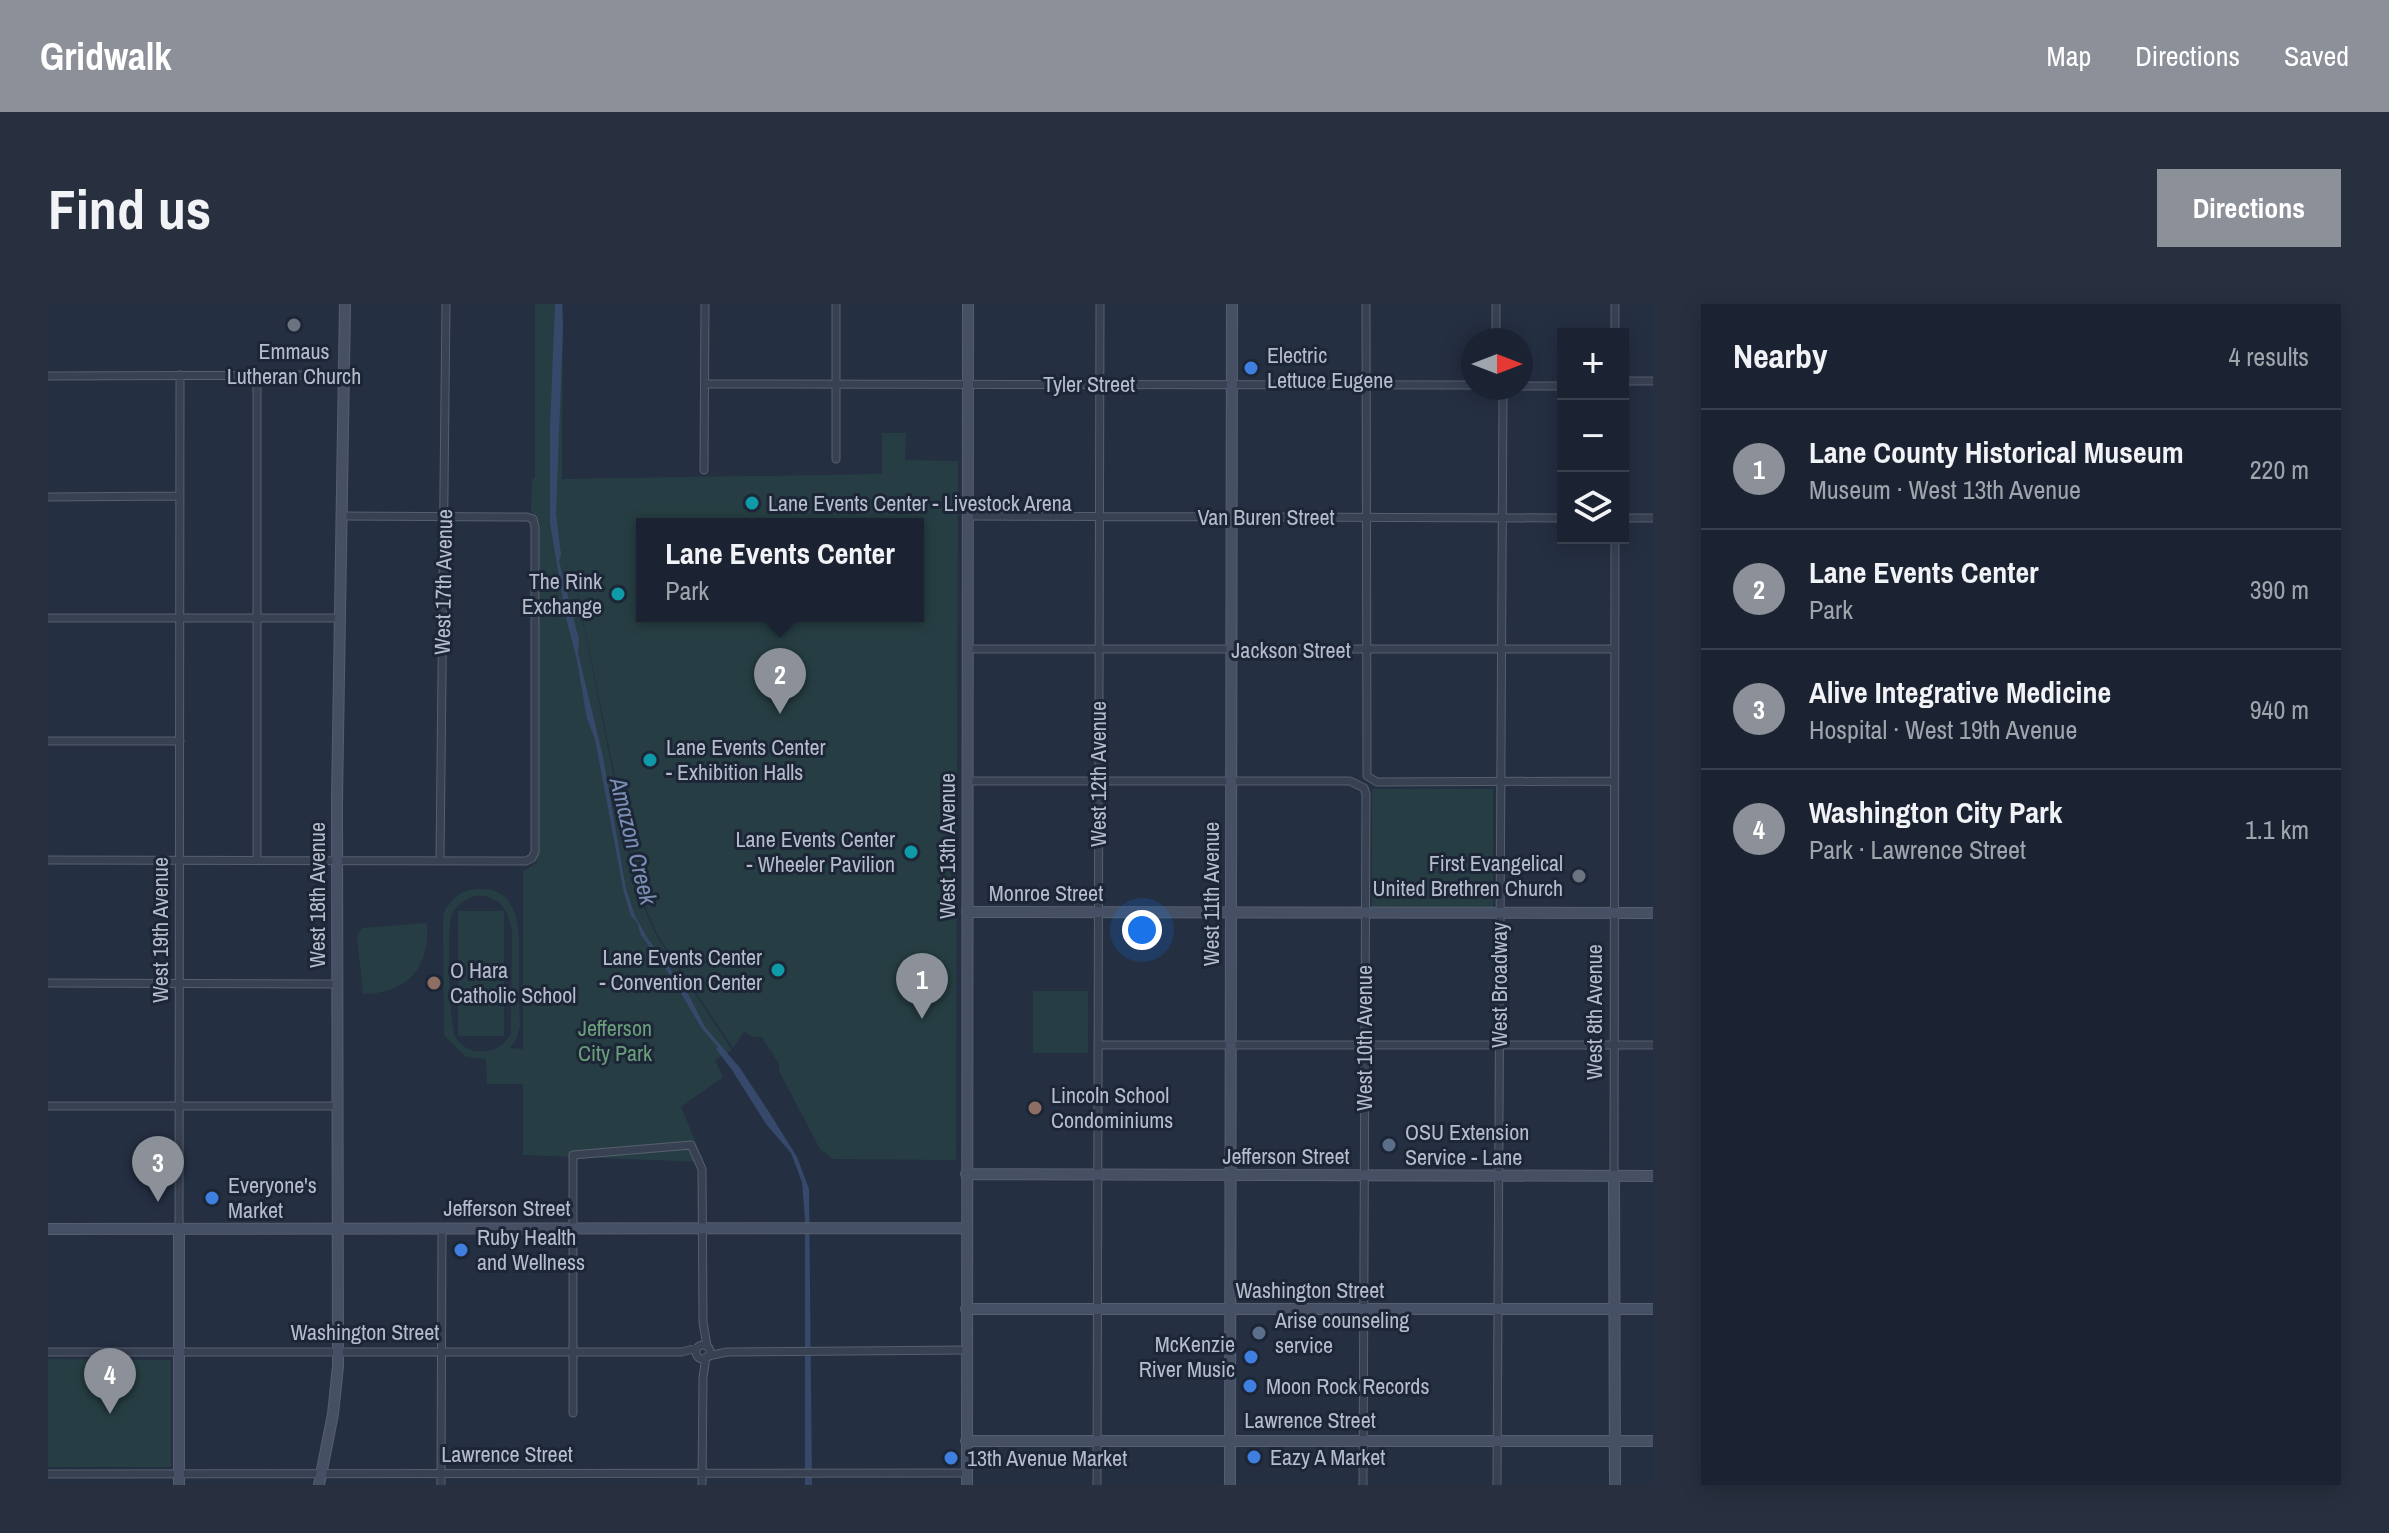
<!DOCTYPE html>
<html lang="en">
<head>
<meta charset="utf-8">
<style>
  :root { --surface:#1b2332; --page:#282f3e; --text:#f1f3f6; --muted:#a0a4ac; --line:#39404d; --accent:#8c9099 }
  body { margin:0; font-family:"Archivo Narrow",sans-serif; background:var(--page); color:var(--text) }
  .controls { position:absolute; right:24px; top:24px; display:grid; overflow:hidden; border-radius:0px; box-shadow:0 4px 20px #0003 }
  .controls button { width:72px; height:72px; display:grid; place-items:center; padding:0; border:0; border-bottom:2px solid var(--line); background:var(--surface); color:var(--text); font:40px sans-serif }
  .compass { position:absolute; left:1413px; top:24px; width:72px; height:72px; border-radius:50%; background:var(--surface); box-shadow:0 4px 20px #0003; rotate:90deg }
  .you { position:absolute; left:1094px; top:626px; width:28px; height:28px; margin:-20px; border:6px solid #fff; border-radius:50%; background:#1a73e8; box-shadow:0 0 0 12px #1a73e833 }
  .badge { display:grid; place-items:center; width:52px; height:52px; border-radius:50%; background:var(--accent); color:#fff; font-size:26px; font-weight:700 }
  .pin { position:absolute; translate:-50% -66px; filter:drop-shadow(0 2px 4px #0008) }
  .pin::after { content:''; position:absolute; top:42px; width:28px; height:24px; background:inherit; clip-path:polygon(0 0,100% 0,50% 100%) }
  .popup { position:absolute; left:588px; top:214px; width:288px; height:104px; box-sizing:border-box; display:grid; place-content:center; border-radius:0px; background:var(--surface); filter:drop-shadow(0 2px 6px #0005); font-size:26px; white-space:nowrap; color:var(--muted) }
  .popup b { font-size:30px; color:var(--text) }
  .popup::after { content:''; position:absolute; left:50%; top:100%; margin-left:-16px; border:16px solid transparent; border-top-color:var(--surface) }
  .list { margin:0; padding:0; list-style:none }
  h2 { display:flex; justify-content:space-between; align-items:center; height:104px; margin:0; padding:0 32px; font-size:34px }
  h2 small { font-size:26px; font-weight:400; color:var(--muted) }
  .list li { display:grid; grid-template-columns:52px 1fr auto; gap:24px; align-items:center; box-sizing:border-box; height:120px; padding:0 32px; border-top:2px solid var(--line) }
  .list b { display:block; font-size:30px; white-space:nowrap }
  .list p { margin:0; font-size:26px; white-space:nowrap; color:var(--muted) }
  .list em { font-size:26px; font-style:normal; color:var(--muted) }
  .icon { flex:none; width:44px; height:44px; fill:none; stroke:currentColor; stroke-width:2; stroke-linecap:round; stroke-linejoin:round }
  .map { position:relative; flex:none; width:1605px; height:1181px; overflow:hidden; border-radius:0px }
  header { display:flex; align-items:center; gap:48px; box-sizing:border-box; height:112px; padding:0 40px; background:var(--accent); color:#fff }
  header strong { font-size:38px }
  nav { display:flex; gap:44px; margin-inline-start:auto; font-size:28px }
  .intro { display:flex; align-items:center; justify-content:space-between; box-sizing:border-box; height:192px; padding:0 48px }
  h1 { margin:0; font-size:56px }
  .button { padding:20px 36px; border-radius:0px; background:var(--accent); color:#fff; font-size:28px; font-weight:700 }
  main { display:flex; gap:48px; padding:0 48px }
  aside { flex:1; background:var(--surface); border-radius:0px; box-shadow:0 4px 20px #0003 }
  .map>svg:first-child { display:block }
  .green { fill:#263e43; fill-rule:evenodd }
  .water { fill:#37496a }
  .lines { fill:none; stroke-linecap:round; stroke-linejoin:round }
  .street-casing { stroke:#565f6f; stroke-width:9 }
  .secondary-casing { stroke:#565f6f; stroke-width:12 }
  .street { stroke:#384152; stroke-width:7 }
  .secondary { stroke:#465065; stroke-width:10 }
  .worship-dot { fill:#6b7280; stroke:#1d2637; stroke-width:3 }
  .shop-dot { fill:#3f7fe0; stroke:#1d2637; stroke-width:3 }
  .culture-dot { fill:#0f9aa8; stroke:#1d2637; stroke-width:3 }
  .education-dot { fill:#8d6e63; stroke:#1d2637; stroke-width:3 }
  .service-dot { fill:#5c6f8a; stroke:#1d2637; stroke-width:3 }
  .labels { text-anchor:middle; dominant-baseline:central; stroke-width:6; stroke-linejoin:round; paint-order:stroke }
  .poi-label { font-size:22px; fill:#b5bccc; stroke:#1d2637; text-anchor:start }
  .street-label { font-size:22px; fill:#b5bccc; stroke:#1d2637 }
  .park-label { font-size:22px; fill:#6b9e7a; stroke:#1d2637 }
  .water-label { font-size:24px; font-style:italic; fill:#7b8fb5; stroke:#1d2637 }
</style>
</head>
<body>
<header>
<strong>Gridwalk</strong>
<nav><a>Map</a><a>Directions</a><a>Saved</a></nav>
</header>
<div class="intro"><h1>Find us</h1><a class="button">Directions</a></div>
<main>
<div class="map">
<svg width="1605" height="1181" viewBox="0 0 1605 1181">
  <rect width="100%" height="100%" fill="#242f42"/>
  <path class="green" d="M487,0H515L514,175L834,170V129H858L857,156L910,157L908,856L785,855L772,845L731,767V760L714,733H704L696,727L685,744L609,630L590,586L518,232L588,586L608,631L684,746L667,756L675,773L633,803L656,858L475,851V780H439L438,755L417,752L396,731L395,611C401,596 412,586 428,585C476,581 471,633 471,665C471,684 471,703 472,722L468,736L462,744L475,745V567L489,559L490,220L483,206L484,175L487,174ZM594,220H870V312H594ZM426,592C451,590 461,606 464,628L463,730C452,751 419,755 407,732C401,720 399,626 403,613C407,602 416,597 426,592Z
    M1324,485H1445V603H1324Z
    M410,607H456V732H410Z
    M379,619C382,664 360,689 315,690L309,632L314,624Z
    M985,687H1040V749H985Z
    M0,1055L123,1056V1163H0Z"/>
  <path class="water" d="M507,0H514L515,23L508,210L513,251L511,257L531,336L530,349L555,453L578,585L587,612L600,635L638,686L657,723L692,764L721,808L749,853L761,885L764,1181H757V916L754,878L743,849L718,820L684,766L668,745L670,743L654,725L624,674L593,631L589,618L583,612L576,589L547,435L539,415L529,356L518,314L502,219V124Z"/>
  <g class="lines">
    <g class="street-casing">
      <path id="street" d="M1318,0L1319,472L1329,478L1565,477
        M1567,0V30
        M1448,36V0
        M209,71V557
        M0,72L297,71
        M1575,77H1605
        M657,80L1425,81
        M1473,82H1515
        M788,155V0
        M656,166L657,0
        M0,193L132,192
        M920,212L1515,214
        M1575,214H1605
        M0,314H292
        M920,345H1566
        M0,437H132
        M920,477H1302L1316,484L1318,490L1315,1181
        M0,556L478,557L484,554L487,548V223L485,215L479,213L293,212
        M392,556L398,0
        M0,679L290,680
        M1050,741H1605
        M0,802H290
        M1566,872L1567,234
        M131,924L132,71
        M648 1048a7 7 0 1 1 14 0a7 7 0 1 1-14 0Z
        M0,1048H634L649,1044
        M660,1052L679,1048L918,1046
        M525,1109V851L643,841L654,865L655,1018L659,1042
        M0,1170L919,1169
        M393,1181L394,924
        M654,1181L655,1073L658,1053
        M1049,1181L1052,0
        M1449,1181L1455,84"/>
    </g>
    <g class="secondary-casing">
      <path id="secondary" d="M919,608L1605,609
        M918,870L1605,872
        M1566,872L1567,1181
        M0,925L918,924
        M918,1005H1605
        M918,1137H1605
        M131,1181V924
        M271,1181L285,1110L290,1062L289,496L297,0
        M919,1181L920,0
        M1182,1181L1184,0"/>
    </g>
    <use href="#street" class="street"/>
    <use href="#secondary" class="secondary"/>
  </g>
  <g class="worship-dot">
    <circle cx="246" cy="21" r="8"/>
    <circle cx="1531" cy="572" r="8"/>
  </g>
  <g class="shop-dot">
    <circle cx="1203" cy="64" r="8"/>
    <circle cx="164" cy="894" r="8"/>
    <circle cx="413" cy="946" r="8"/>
    <circle cx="1203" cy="1053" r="8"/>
    <circle cx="1202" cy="1082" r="8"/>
    <circle cx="1206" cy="1153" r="8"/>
    <circle cx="903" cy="1154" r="8"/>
  </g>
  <g class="culture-dot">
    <circle cx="704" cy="199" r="8"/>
    <circle cx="570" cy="290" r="8"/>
    <circle cx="602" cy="456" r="8"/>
    <circle cx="863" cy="548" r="8"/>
    <circle cx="730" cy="666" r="8"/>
  </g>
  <g class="education-dot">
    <circle cx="386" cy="679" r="8"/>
    <circle cx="987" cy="804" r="8"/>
  </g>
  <g class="service-dot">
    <circle cx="1341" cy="841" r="8"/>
    <circle cx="1211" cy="1029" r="8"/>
  </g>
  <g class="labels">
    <g class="poi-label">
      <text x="246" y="47" text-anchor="middle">Emmaus<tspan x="246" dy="25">Lutheran Church</tspan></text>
      <text x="1219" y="51">Electric<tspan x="1219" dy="25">Lettuce Eugene</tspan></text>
      <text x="720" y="199">Lane Events Center - Livestock Arena</text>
      <text x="554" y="277" text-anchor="end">The Rink<tspan x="554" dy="25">Exchange</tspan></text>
      <text x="618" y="443">Lane Events Center<tspan x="618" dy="25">- Exhibition Halls</tspan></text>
      <text x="847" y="535" text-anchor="end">Lane Events Center<tspan x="847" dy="25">- Wheeler Pavilion</tspan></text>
      <text x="1515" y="559" text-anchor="end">First Evangelical<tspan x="1515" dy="25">United Brethren Church</tspan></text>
      <text x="714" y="653" text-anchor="end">Lane Events Center<tspan x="714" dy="25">- Convention Center</tspan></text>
      <text x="402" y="666">O Hara<tspan x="402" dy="25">Catholic School</tspan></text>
      <text x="1003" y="791">Lincoln School<tspan x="1003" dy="25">Condominiums</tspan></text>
      <text x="1357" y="828">OSU Extension<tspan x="1357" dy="25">Service - Lane</tspan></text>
      <text x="180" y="881">Everyone's<tspan x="180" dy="25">Market</tspan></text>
      <text x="429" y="933">Ruby Health<tspan x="429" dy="25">and Wellness</tspan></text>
      <text x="1227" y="1016">Arise counseling<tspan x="1227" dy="25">service</tspan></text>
      <text x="1187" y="1040" text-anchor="end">McKenzie<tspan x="1187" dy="25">River Music</tspan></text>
      <text x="1218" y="1082">Moon Rock Records</text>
      <text x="1222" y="1153">Eazy A Market</text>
      <text x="919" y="1154">13th Avenue Market</text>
    </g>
    <g class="street-label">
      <text x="1041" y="80">Tyler Street</text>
      <text x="1218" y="213">Van Buren Street</text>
      <text transform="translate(395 278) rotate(-89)">West 17th Avenue</text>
      <text x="1243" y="346">Jackson Street</text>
      <text transform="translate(1050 470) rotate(-90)">West 12th Avenue</text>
      <text transform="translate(899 542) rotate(-90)">West 13th Avenue</text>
      <text x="998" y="589">Monroe Street</text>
      <text transform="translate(1163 590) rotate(-90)">West 11th Avenue</text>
      <text transform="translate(269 591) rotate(-90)">West 18th Avenue</text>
      <text transform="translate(112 626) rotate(-90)">West 19th Avenue</text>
      <text transform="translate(1451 681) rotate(-90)">West Broadway</text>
      <text transform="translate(1546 708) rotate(-90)">West 8th Avenue</text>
      <text transform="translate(1316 734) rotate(-90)">West 10th Avenue</text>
      <text x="1238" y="852">Jefferson Street</text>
      <text x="459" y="904">Jefferson Street</text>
      <text x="1262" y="986">Washington Street</text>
      <text x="317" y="1028">Washington Street</text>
      <text x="1262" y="1116">Lawrence Street</text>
      <text x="459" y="1150">Lawrence Street</text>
    </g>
    <g class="park-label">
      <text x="567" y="724">Jefferson<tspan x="567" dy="25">City Park</tspan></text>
    </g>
    <g class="water-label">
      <text transform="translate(586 537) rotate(76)">Amazon Creek</text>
    </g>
  </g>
</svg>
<div class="controls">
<button>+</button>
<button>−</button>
<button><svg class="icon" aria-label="layers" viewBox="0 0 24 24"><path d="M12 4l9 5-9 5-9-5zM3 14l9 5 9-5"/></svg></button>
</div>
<svg class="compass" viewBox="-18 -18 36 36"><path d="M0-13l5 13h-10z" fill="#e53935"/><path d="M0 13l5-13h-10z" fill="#a0a4ac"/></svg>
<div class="you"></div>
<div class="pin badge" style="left:874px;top:715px">1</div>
<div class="pin badge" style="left:732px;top:410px">2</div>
<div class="popup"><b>Lane Events Center</b>Park</div>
<div class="pin badge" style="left:110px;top:898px">3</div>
<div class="pin badge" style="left:62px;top:1110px">4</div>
</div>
<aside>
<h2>Nearby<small>4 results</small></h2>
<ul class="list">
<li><span class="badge">1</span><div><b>Lane County Historical Museum</b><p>Museum · West 13th Avenue</p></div><em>220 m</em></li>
<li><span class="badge">2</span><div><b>Lane Events Center</b><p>Park</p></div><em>390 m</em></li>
<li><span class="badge">3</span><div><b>Alive Integrative Medicine</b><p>Hospital · West 19th Avenue</p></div><em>940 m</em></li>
<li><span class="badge">4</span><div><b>Washington City Park</b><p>Park · Lawrence Street</p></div><em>1.1 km</em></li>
</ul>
</aside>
</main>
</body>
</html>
